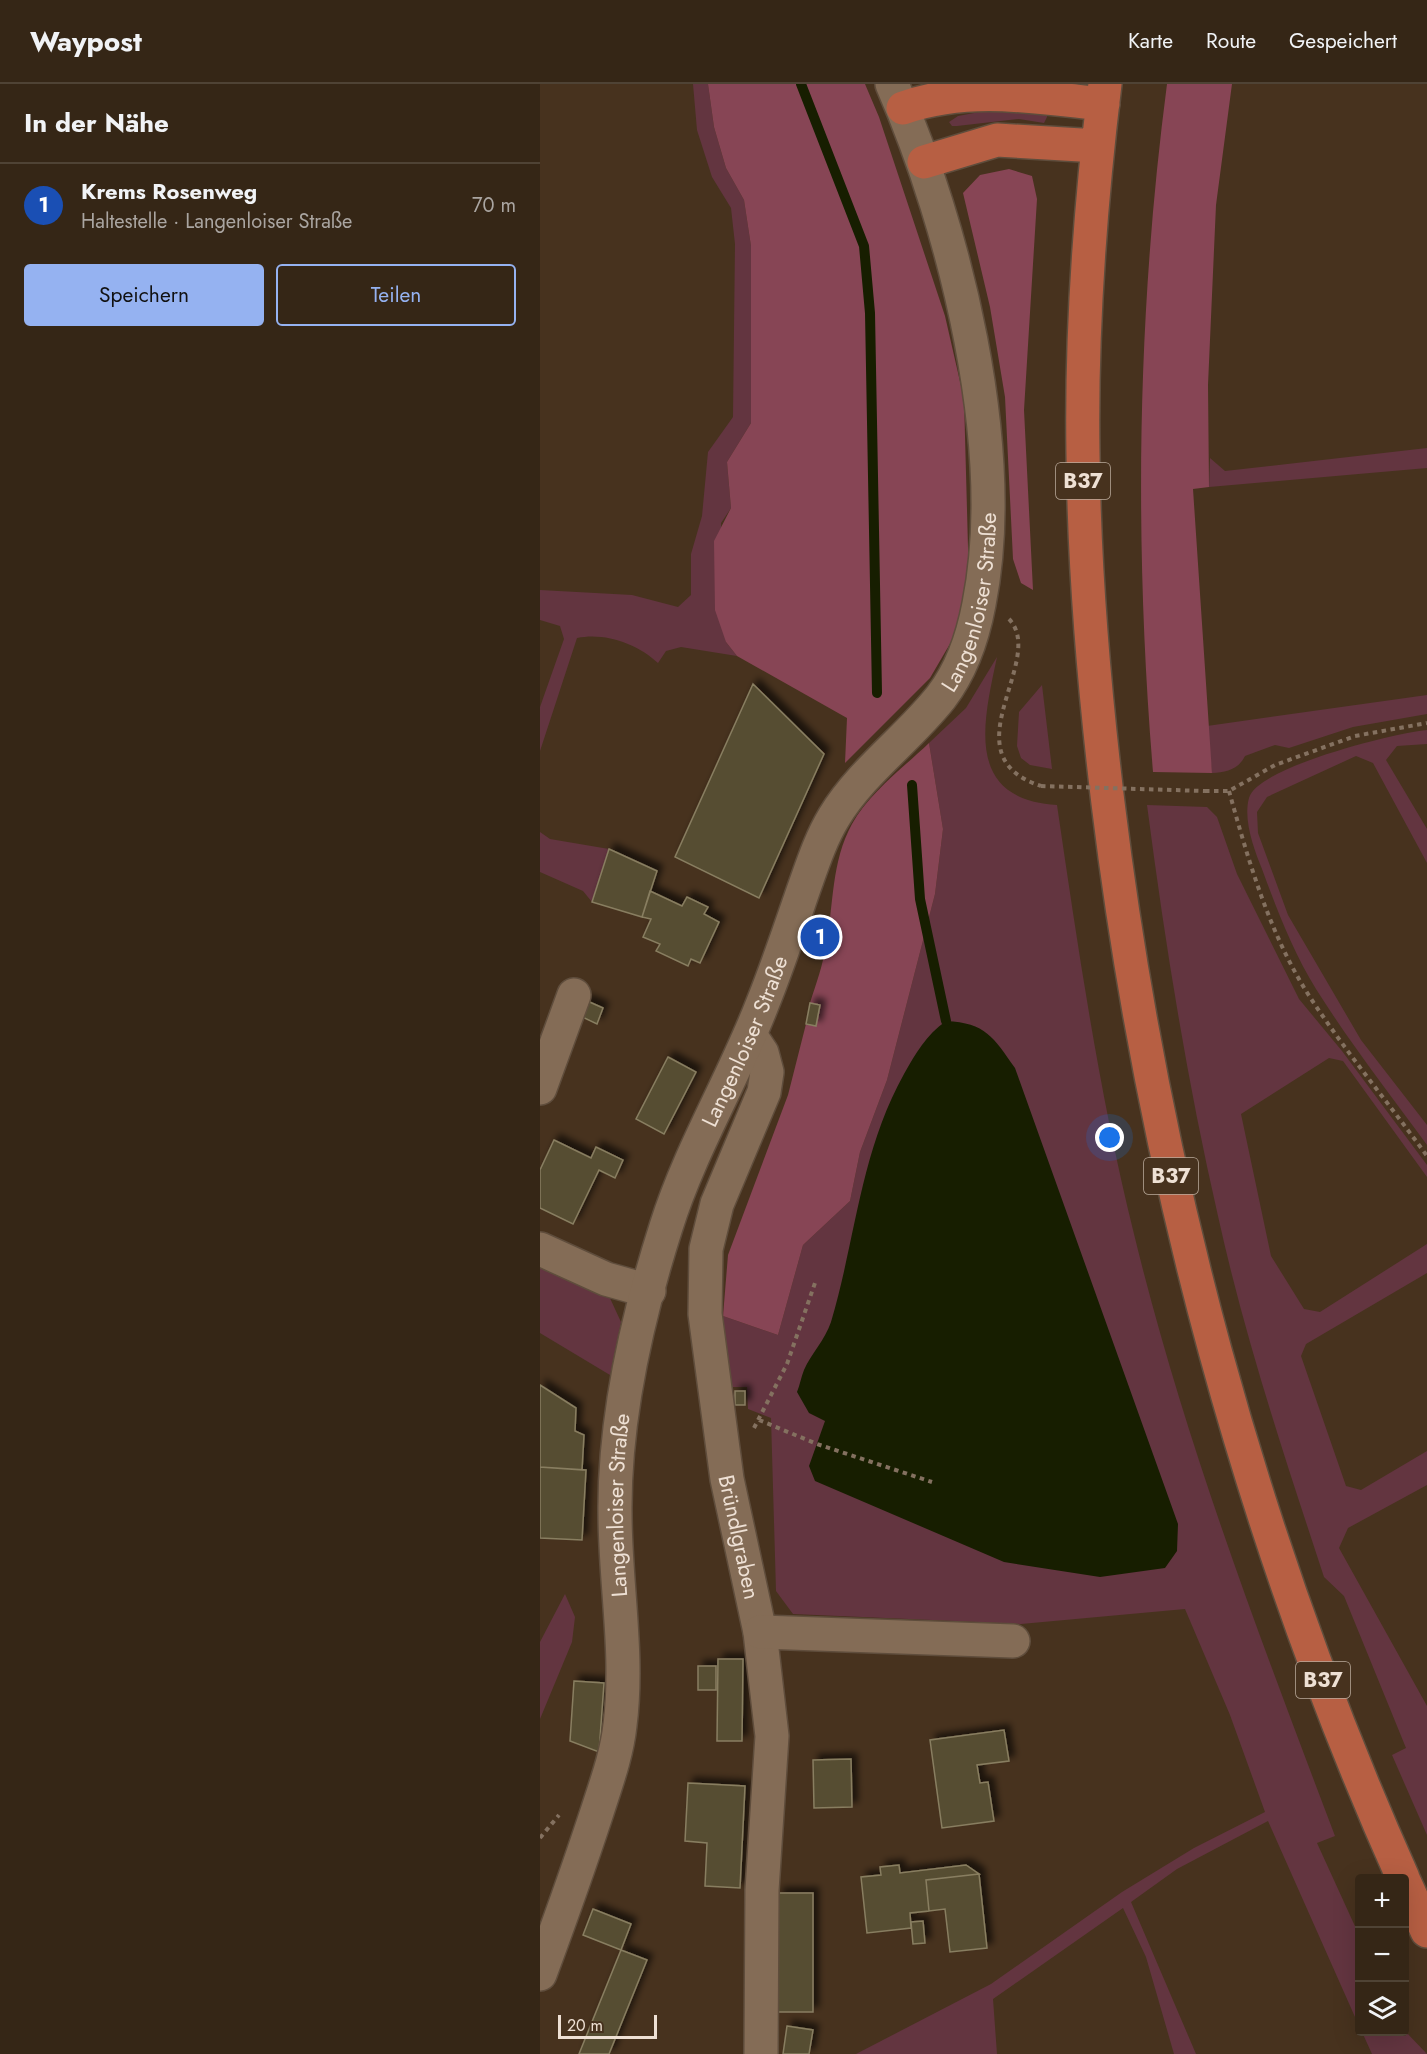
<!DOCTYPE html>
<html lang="de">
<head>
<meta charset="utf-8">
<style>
  :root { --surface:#352616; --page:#403223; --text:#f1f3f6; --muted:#aaa5a1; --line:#4f4335; --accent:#95b2f1 }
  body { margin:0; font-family:Jost,sans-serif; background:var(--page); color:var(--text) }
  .controls { position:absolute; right:18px; bottom:18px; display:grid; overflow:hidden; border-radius:6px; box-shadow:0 6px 24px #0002 }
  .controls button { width:54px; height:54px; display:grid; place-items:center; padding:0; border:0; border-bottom:2px solid var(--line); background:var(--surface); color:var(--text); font:30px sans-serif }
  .scale { position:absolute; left:18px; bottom:15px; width:99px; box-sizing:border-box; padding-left:6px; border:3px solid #eee0d4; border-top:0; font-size:16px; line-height:21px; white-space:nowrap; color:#eee0d4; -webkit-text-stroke:4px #47321e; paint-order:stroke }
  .you { position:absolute; left:570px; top:1054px; width:21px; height:21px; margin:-15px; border:4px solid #fff; border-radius:50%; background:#1a73e8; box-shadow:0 0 0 9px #1a73e833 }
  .badge { display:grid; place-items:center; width:39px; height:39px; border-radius:50%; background:var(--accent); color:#fff; font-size:20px; font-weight:700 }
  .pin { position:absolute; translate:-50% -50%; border:3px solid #fff; box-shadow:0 2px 6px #0006 }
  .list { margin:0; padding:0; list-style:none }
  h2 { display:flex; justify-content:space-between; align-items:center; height:78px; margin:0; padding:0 24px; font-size:26px }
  h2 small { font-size:20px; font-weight:400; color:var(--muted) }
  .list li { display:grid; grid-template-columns:39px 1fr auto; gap:18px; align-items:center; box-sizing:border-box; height:84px; padding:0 24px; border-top:2px solid var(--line) }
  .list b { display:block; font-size:22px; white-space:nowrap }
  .list p { margin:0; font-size:20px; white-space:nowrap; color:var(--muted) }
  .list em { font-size:20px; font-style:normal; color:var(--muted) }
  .actions { display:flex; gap:12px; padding:18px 24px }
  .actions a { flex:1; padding:14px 0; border:2px solid var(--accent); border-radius:6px; text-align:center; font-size:21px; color:var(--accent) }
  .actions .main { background:var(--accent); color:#111 }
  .icon { flex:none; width:33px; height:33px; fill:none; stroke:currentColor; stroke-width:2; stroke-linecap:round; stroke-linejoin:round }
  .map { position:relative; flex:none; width:887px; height:1970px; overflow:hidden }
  header { display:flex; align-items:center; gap:36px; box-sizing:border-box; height:84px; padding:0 30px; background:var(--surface); border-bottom:2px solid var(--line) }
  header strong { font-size:28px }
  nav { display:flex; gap:33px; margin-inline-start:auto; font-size:21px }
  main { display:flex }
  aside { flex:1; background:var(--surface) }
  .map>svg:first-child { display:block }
  .green { fill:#633540 }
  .forest { fill:#874555 }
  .water { fill:#171e00 }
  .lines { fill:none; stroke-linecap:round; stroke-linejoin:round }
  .stream { stroke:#171e00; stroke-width:10 }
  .building { fill:#574d32; stroke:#887e61; stroke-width:1.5; filter:url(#shadow) }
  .minor-casing { stroke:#5f4d3c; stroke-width:36 }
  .major-casing { stroke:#5f4d3c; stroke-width:36 }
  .path { stroke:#847160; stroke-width:4; stroke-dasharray:4.5 4.5; stroke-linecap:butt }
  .minor { stroke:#846c56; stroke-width:33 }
  .major { stroke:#b75f43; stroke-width:33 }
  .path-bridge { stroke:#847160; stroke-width:4; stroke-dasharray:4.5 4.5; stroke-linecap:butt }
  .labels { text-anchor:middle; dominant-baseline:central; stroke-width:4.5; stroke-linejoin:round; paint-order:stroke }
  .shield { fill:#47321e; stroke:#bcac9d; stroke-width:1.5 }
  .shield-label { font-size:21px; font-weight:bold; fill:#eee0d4 }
  .street-label { font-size:22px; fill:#eee0d4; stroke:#47321e }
</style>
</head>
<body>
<header>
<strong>Waypost</strong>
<nav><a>Karte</a><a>Route</a><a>Gespeichert</a></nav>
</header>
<main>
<aside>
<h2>In der Nähe<small></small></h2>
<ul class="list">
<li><span class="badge" style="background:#1a4fb4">1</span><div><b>Krems Rosenweg</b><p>Haltestelle · Langenloiser Straße</p></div><em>70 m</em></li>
</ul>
<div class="actions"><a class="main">Speichern</a><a>Teilen</a></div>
</aside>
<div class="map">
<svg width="887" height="1970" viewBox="0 0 887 1970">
  <defs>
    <filter id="shadow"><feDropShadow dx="5.5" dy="-5.5" stdDeviation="3" flood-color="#0009"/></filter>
  </defs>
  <rect width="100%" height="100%" fill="#47321e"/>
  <path class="green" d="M153,0H168L174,43L186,84L204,116L211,162V339L187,378L191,424L181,439L186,558L197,572L141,563L126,567L118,579C98,560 65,548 37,554L0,667V623L24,555L20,542L0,536V506L92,511L138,523L151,511V470L162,432L168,368L193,333L195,160L191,124L172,93L157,46Z
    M450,26L507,30V33L504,39L479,35L417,42H412L409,38L418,32Z
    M887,364V384L669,403L670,374L685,387Z
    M457,573C443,639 424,715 517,721C538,864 559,1009 594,1150C644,1356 720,1554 795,1752L777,1759L819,1851V1942L728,1737L637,1785L591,1818L656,1970H634L606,1873L583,1824L453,1915L457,1970H316L451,1900L582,1808L654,1764L725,1728L690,1631L645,1525L481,1540L253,1530L236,1507L231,1334L208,1325L207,1303H187L183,1232L238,1251L263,1161L310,1117L320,1068L347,996L395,810L403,745L389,659L426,624Z
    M502,601L512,685L490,681L481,674L477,662L479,628Z
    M887,611V630L813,643L749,664L735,661L705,672C698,686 686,688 672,689L667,642Z
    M887,646V660L857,662L846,676L887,745V779L833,679L816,672L727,713L717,728L718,749L748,831L821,956L887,1041V1061C849,1009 810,959 776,905C753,868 737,826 722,785C714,765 703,736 709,714C717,683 855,649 887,646Z
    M607,721L667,723L677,733L697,790L759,915L802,967L887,1081V1093L803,977L789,974L701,1030L731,1172L764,1225L780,1228L887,1160V1189L766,1260L761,1272L806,1402L821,1406L887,1367V1401L808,1444L799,1464L887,1622V1751L852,1671L866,1664L804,1512L784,1493C745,1374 705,1255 678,1132C647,997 625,859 607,721Z
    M0,748L10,755L69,765L52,818L43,807L0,788Z
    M0,1176L69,1212L81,1238L70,1291L0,1249Z
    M25,1510L35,1533L32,1558L0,1635V1558Z
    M865,1947L887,1970H832L822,1948Z"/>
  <path class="forest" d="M168,0H325L339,33L405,232L424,315L429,500L423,530L411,558L390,594L305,679L307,634L197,572L186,558L175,526L174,457L191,424L187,378L211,339V162L204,116L186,84L174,43Z
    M627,0H692L676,121L668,301L669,403L653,405L672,689L613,688C594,458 597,229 627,0Z
    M469,85L492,92L497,115L484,326L493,506L481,499L473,475L465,313L450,223L423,109L440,91Z
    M389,659L403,745L395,810L347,996L320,1068L310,1117L263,1161L238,1251L183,1232L188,1171L248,1011L266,940L276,941L280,921L270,919C276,900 283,881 286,861C294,820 291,778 312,740C329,709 364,683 389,659Z"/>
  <path class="water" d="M406,937C446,939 453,953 475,984L638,1440L637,1467L625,1484L560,1493L464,1478L275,1397L269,1382L285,1337L269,1329L257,1308C260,1301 261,1293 264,1286C271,1270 285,1256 291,1238C316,1154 320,1069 364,990C376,969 386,951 406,937Z"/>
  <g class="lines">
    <path class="stream" d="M261,0L324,162L330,229L337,609
      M372,701L380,815L406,937"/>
  </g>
  <path class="building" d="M213,600L284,670L219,814L135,773Z
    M69,765L117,787L102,833L52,818Z
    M110,807L142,822L147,813L168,823L164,830L179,838L160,879L151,875L148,882L116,867L120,860L103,853L111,835L102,833Z
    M45,916L63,924L57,940L38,931Z
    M270,919L280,921L276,942L266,940Z
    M128,973L156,988L124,1050L96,1035Z
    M14,1056L51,1074L56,1063L83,1076L75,1094L59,1086L33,1140L0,1124V1086Z
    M0,1301L36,1324L35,1347L44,1351L42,1386L0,1383Z
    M195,1307H205V1321H195Z
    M0,1383L46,1386L42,1456L0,1454Z
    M178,1575H203L202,1657H177Z
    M158,1582H176V1606H158Z
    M34,1597L64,1599L59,1668L30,1657Z
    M464,1646L469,1677L437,1681L440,1699L448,1698L454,1737L402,1744L390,1656Z
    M311,1675L312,1723L274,1724L273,1676Z
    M148,1699L205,1702L200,1804L165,1802L167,1759L145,1757Z
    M359,1781L360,1789L426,1781L439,1790L386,1796L389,1827L370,1829L371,1844L327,1849L321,1793L341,1791L340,1783Z
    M439,1790L447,1864L410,1868L405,1825L389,1827L386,1796Z
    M238,1809H273V1928H238Z
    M53,1825L91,1840L81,1866L43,1851Z
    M383,1837L385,1859L373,1860L371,1838Z
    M81,1866L107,1876L69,1970H39Z
    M247,1942L273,1946L269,1970H243Z"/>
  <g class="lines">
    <g class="minor-casing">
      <g id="minor">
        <path id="s1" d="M210,951L222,969L227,988L224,1008L177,1120L166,1165L165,1230L187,1395L220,1548L232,1652L222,1806L221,1970"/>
        <path d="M0,1004L34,911"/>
        <path d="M0,1165L66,1195L109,1207"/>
        <path d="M220,1548L473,1557"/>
        <path id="s2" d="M0,1890C20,1836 39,1783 57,1728C66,1700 77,1670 80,1641C89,1571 75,1499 75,1429C74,1333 97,1234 126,1143C150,1066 193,996 222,921C237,884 250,845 263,807C272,782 280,756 294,733C322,687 368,655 401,613C421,587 433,552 439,520C470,364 415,144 352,0"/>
      </g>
    </g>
    <g class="major-casing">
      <path id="major" d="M565,0C550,123 541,245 543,369C544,487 554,603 568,719C613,1089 711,1454 863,1794
        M363,24C428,1 495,13 563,20
        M384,78L457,56L558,62
        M864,1797L887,1847"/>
    </g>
    <path class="path" d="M469,535C508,576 406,671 501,702
      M665,707H689L735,681L815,652L887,639
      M689,707C708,775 729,849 768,910C804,966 848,1018 887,1072
      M219,1336L277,1360L392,1398
      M214,1344L247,1280L275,1199
      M0,1754L19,1731"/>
    <use href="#minor" class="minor"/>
    <use href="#major" class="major"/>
    <path class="path-bridge" d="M501,702L665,707"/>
  </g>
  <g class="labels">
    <g class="shield">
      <rect x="516" y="379" width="54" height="36" rx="4.5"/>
      <rect x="604" y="1074" width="54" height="36" rx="4.5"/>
      <rect x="756" y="1578" width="54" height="36" rx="4.5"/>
    </g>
    <g class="shield-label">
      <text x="543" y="397">B37</text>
      <text x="631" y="1092">B37</text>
      <text x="783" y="1596">B37</text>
    </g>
    <g class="street-label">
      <text stroke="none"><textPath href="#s2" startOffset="1472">Langenloiser Straße</textPath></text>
      <text stroke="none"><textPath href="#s2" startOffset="968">Langenloiser Straße</textPath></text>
      <text stroke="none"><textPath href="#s2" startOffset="482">Langenloiser Straße</textPath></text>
      <text stroke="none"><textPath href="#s1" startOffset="520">Bründlgraben</textPath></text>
    </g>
  </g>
</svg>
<div class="controls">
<button>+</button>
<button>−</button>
<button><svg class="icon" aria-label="layers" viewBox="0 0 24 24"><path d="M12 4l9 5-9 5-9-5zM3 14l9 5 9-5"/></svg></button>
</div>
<div class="scale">20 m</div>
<div class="you"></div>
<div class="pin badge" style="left:280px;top:853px;background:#1a4fb4">1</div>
</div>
</main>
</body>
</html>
